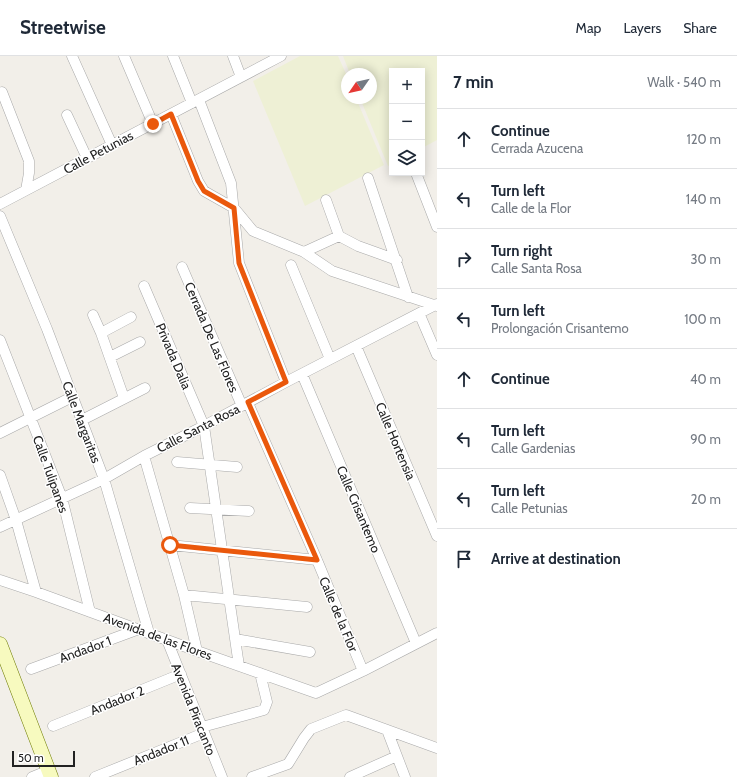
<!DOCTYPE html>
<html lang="en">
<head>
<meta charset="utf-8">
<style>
  :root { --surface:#fff; --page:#f6f6f7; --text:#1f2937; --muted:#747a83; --line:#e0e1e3 }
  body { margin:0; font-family:Cabin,sans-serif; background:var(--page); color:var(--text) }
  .controls { position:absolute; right:12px; top:12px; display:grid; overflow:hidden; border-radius:0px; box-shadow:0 2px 10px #0003 }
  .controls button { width:36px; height:36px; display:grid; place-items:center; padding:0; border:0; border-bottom:1px solid var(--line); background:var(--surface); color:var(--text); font:20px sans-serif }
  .compass { position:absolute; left:341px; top:12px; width:36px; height:36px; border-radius:50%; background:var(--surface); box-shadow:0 2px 10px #0003; rotate:236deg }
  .scale { position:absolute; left:12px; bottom:10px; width:63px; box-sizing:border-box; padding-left:4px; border:2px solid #222; border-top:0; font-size:11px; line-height:14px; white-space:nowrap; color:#222; -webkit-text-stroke:3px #fff; paint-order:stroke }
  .stop { position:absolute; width:12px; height:12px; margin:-9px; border:3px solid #ea580c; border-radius:50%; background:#fff }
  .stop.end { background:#ea580c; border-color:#fff; box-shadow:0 1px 4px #0008 }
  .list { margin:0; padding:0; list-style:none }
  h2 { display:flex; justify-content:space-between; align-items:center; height:52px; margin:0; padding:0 16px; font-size:17px }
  h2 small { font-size:13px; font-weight:400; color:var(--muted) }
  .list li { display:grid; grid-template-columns:26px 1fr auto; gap:12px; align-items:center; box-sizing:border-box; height:60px; padding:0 16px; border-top:1px solid var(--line) }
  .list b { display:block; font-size:15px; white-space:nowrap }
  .list p { margin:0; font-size:13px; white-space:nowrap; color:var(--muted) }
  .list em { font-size:13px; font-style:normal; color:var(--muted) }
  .icon { flex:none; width:22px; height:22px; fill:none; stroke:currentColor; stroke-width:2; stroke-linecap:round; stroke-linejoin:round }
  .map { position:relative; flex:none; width:437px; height:721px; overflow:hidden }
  header { display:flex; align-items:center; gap:24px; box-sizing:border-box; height:56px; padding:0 20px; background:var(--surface); border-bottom:1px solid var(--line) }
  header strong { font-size:19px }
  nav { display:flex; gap:22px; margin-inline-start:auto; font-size:14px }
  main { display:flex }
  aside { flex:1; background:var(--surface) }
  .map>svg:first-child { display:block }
  .farmland { fill:#eef0d5 }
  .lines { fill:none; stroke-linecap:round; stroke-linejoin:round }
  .street-casing { stroke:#a9a9a9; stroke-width:11 }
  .secondary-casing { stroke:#707d05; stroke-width:15 }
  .street { stroke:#fff; stroke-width:10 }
  .secondary { stroke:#f7fabf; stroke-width:14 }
  .route { stroke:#ea580c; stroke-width:5 }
  .labels { text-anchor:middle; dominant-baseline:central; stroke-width:3; stroke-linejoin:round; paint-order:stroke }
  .street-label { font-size:13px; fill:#222; stroke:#fff }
</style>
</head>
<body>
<header>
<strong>Streetwise</strong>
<nav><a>Map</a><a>Layers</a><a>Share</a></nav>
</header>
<main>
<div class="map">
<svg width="437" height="721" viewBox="0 0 437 721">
  <rect width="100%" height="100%" fill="#f2efe9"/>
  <path class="farmland" d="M300,0H338L347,20V42H356L384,109L305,150L253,25Z
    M343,0H437V84L422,92V15H392V108L388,110L360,42H371V18H350Z"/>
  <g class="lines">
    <g class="street-casing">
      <path id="street" d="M72,0L112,89
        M124,0L153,68
        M173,0L192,47
        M233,0L241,21
        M2,36L29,105V117L26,134
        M199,44L231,127L239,207L286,326
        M171,58L198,125L204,135L234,152L253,175L304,196L332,215L437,250
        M67,59L87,102
        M416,117L437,171
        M368,122L408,241
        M326,144L339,180L358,190L397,204
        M0,148L281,0
        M0,160L47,273L104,423L149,577
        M304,196L339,180
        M291,209L330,303
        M182,211L242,350
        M144,230L204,370L239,610
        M419,257L437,299
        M93,259L101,277L124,342
        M101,277L131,261
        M0,284L62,442L90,556
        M356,290L437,480
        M110,301L140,286
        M302,318L416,587
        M248,347L317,504L363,615
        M82,364L145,332
        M0,377L72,341
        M144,400L184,539L197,595
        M177,406L237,411
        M0,419L16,464L36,536
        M190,452L249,455
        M0,471L104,423L144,400L204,370L286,326L437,248
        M170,489L317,504
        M0,524L36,536L197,595L316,637L363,615L437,577
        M184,539L307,551
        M235,583L310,596
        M167,584L222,721
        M31,613L139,573
        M53,670L181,618
        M202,671L264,654L267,646L260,617
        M387,674L405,721
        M32,721L49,714
        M95,721L204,677
        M252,721L288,708L304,682L311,673L346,659L437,692
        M350,721L397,700"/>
    </g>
    <g class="secondary-casing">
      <path id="secondary" d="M0,588L51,721"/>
    </g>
    <use href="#street" class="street"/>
    <use href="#secondary" class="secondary"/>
  </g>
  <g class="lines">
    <path class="route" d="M153,68L171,58L198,125L204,135L234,152L239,207L286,326L248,346L317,504L170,489"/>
  </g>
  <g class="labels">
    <g class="street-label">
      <text transform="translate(98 96) rotate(-28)">Calle Petunias</text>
      <text transform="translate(212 281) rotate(67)">Cerrada De Las Flores</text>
      <text transform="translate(174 300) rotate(67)">Privada Dalia</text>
      <text transform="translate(82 366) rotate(69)">Calle Margaritas</text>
      <text transform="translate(198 372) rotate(-27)">Calle Santa Rosa</text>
      <text transform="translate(396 385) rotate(67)">Calle Hortensia</text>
      <text transform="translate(51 418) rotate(70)">Calle Tulipanes</text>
      <text transform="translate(359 453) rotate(67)">Calle Crisantemo</text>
      <text transform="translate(339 558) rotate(67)">Calle de la Flor</text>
      <text transform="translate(158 580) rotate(20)">Avenida de las Flores</text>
      <text transform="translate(85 593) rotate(-20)">Andador 1</text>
      <text transform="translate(117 644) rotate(-22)">Andador 2</text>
      <text transform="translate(194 653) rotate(68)">Avenida Piracanto</text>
      <text transform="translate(161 694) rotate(-22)">Andador 11</text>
    </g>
  </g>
</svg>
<div class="controls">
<button>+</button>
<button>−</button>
<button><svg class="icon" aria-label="layers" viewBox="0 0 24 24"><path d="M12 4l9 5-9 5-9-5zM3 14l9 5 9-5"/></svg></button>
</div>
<svg class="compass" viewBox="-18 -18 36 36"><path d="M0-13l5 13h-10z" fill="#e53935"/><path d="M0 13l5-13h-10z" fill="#747a83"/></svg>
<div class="scale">50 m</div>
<div class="stop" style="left:170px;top:489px"></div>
<div class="stop end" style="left:153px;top:68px"></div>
</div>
<aside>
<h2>7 min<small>Walk · 540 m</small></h2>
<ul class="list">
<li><svg class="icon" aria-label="ahead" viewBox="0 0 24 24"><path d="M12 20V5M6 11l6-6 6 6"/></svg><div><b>Continue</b><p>Cerrada Azucena</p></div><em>120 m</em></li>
<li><svg class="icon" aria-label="left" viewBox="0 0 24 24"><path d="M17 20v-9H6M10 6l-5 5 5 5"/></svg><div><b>Turn left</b><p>Calle de la Flor</p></div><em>140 m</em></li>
<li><svg class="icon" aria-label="right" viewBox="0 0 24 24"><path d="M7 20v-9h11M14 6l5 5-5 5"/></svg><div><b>Turn right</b><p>Calle Santa Rosa</p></div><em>30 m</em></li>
<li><svg class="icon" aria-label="left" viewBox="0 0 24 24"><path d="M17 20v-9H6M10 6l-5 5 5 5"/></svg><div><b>Turn left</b><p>Prolongación Crisantemo</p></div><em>100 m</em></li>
<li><svg class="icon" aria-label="ahead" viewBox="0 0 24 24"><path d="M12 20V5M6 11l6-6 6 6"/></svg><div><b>Continue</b></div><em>40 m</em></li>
<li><svg class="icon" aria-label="left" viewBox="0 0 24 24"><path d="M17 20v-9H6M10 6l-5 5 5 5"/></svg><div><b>Turn left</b><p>Calle Gardenias</p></div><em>90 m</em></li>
<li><svg class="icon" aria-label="left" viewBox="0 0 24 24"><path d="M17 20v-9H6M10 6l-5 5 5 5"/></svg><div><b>Turn left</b><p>Calle Petunias</p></div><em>20 m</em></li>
<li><svg class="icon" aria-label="arrive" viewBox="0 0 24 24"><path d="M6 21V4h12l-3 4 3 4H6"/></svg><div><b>Arrive at destination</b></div></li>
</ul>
</aside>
</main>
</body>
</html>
